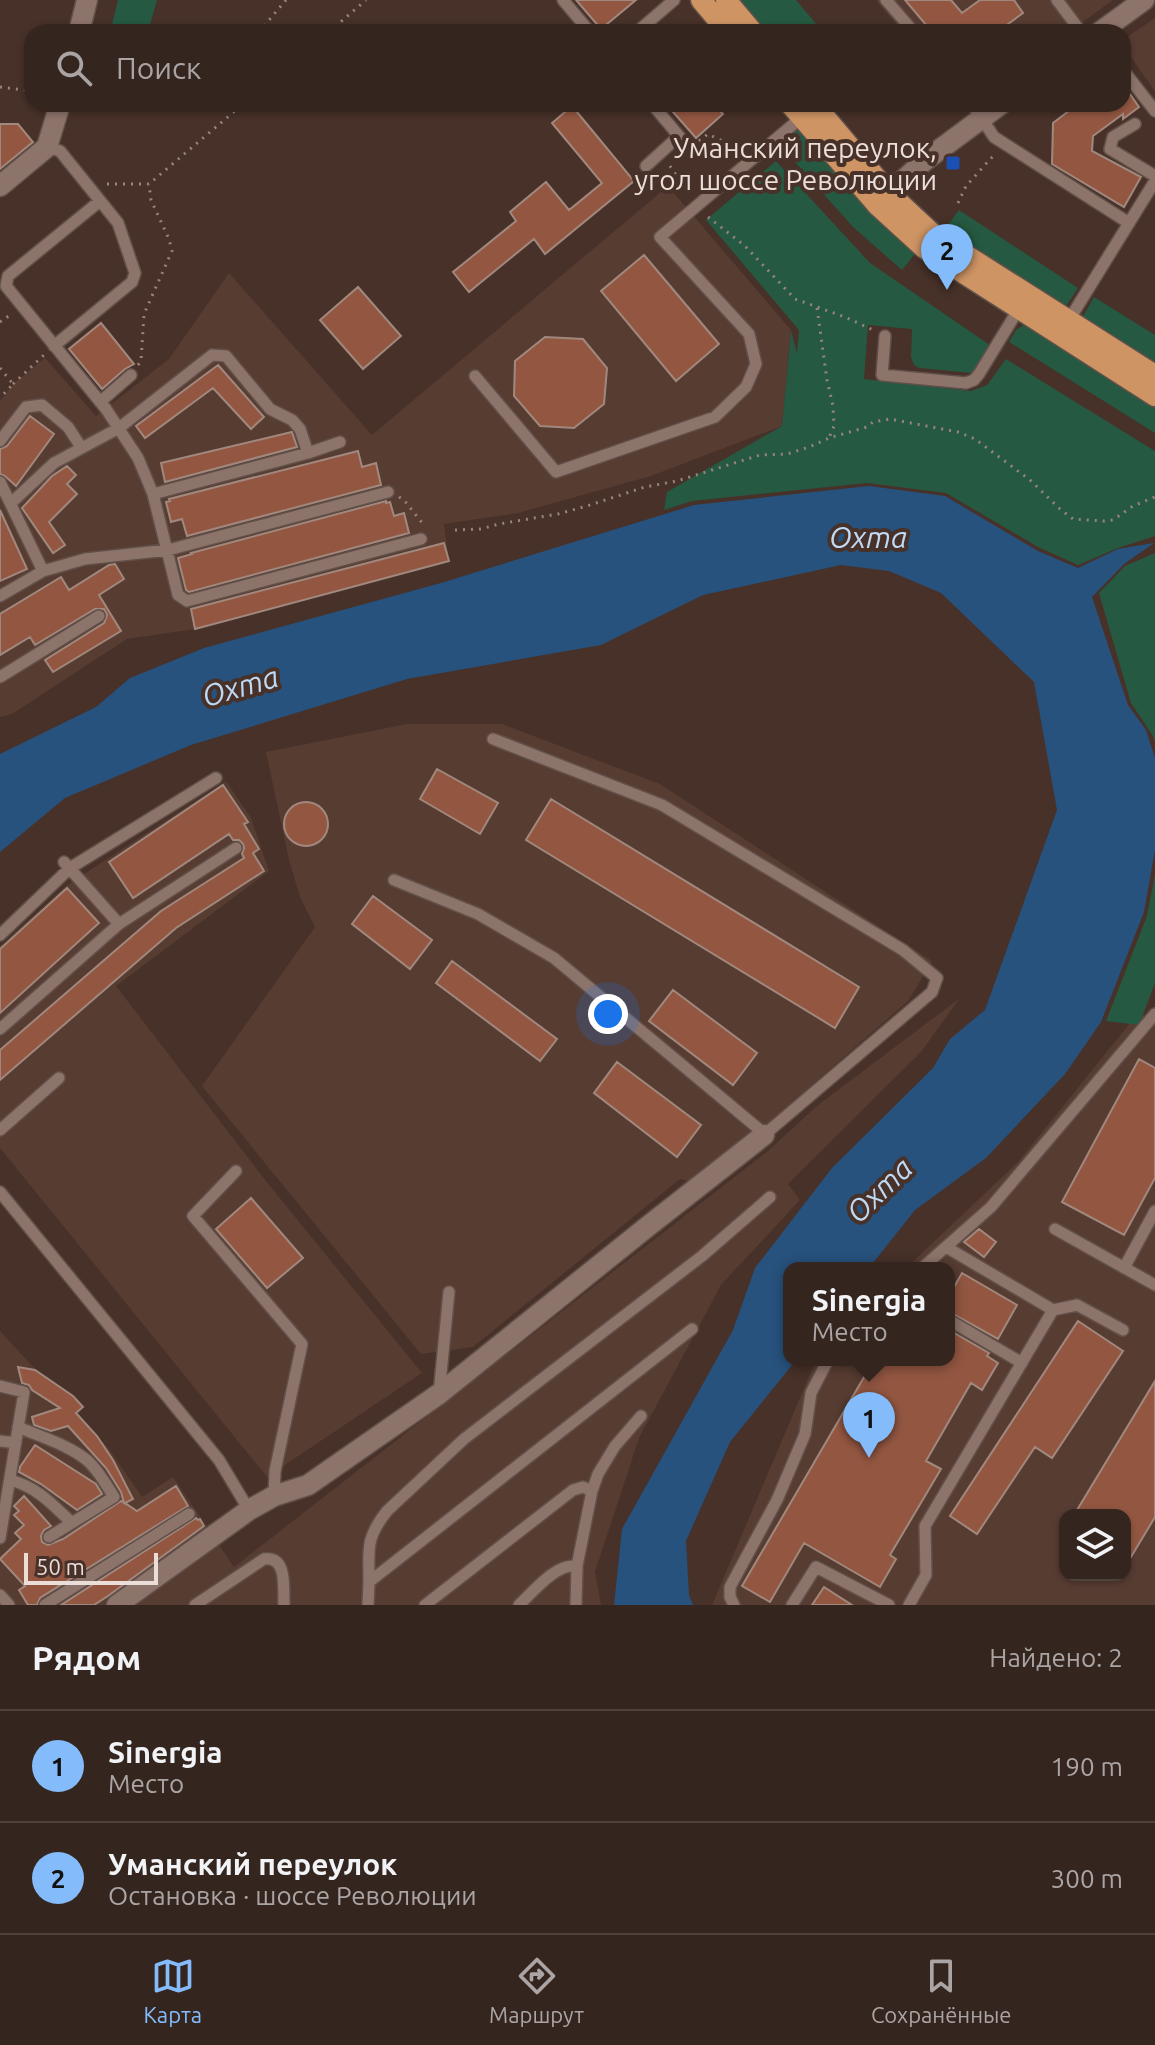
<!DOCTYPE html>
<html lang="ru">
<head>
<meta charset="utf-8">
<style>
  :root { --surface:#35251f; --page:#3d2d28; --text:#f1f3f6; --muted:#aaa5a4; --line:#4f423d; --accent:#84bcfb }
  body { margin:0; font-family:Ubuntu,sans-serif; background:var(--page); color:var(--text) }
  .controls { position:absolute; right:24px; bottom:24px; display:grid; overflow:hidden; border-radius:16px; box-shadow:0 2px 6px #0004 }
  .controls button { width:72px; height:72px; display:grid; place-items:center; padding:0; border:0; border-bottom:2px solid var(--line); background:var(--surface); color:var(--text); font:40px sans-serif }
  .scale { position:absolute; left:24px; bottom:20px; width:134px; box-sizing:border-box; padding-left:8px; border:4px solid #ebddd8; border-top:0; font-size:22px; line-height:28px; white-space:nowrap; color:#ebddd8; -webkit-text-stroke:6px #473129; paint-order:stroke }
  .you { position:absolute; left:608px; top:1014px; width:28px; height:28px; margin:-20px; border:6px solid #fff; border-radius:50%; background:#1a73e8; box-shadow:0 0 0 12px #1a73e833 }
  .badge { display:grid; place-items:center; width:52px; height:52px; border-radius:50%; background:var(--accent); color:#111; font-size:26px; font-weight:700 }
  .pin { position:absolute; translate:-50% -66px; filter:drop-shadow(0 2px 4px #0008) }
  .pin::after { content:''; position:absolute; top:42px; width:28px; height:24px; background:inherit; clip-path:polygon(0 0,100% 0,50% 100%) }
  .popup { position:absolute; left:783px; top:1262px; width:172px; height:104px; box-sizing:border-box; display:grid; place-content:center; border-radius:16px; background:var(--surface); filter:drop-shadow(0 2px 6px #0005); font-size:26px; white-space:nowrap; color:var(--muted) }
  .popup b { font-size:30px; color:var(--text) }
  .popup::after { content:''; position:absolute; left:50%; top:100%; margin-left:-16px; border:16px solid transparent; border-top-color:var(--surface) }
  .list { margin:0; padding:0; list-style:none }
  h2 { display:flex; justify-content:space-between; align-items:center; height:104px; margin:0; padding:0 32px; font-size:34px }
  h2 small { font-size:26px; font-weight:400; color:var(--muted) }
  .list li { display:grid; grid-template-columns:52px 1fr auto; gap:24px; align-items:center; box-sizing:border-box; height:112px; padding:0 32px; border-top:2px solid var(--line) }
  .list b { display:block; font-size:30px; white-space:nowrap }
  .list p { margin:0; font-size:26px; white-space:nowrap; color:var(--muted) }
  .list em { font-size:26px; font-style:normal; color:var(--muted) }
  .icon { flex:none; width:44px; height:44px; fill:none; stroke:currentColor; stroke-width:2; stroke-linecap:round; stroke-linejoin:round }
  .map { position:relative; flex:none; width:1155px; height:1605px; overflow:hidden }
  .search { position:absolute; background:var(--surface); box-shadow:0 2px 6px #0004; left:24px; right:24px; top:24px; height:88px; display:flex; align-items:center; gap:20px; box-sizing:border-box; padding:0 28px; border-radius:24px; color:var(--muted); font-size:30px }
  .sheet { height:328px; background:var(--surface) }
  nav { display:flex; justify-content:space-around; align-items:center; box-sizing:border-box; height:112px; border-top:2px solid var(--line); background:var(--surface); font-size:22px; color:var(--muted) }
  nav a { display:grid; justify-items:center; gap:4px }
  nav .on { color:var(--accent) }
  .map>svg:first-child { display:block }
  .built { fill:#573c32; fill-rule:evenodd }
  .green { fill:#265941 }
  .water { fill:#27527d }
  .building { fill:#935741; stroke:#a1887e; stroke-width:2 }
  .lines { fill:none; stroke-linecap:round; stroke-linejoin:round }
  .service-casing { stroke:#615049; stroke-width:14 }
  .minor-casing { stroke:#615049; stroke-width:23 }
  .tertiary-casing { stroke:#615049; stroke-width:23 }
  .primary-casing { stroke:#615049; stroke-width:23 }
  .path { stroke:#96847d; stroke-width:3; stroke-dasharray:2 6; stroke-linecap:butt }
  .service { stroke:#8d746b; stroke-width:11 }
  .minor { stroke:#8d746b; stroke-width:20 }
  .tertiary { stroke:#8d746b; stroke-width:20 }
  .primary { stroke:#ce9464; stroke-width:20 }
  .transit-dot { fill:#1a4fb4; stroke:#473129; stroke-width:3 }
  .labels { text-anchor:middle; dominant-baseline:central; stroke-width:8; stroke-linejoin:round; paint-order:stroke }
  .poi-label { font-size:28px; fill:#ebddd8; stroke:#473129; text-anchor:end }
  .water-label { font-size:30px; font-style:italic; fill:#bfd8f3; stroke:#473129 }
</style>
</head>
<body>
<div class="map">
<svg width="1155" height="1605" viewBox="0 0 1155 1605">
  <rect width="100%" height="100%" fill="#473129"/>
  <path class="built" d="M876,0H1113L1069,32H903Z
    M1155,18V91L1123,46V40Z
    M668,186L791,330L782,426L651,476L518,513L444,524L449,561L195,629L127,639L12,714L0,717V401L13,384L45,358L96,416L169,359L229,273L372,435Z
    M407,724H502L660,784L932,961L908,1001L760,1130L692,1182L680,1179L473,1347L421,1354L202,1086L315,927L300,897L289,860L266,752Z
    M226,781L251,818L269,871L116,986L266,1181L422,1373L267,1477L0,1148V946L66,886Z
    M960,998L921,1052L788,1184L800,1200L721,1285L639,1438L595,1572L601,1605H0V1331L109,1449L142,1497L173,1477L234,1567L769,1150L818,1105Z
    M1139,1012L1155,1021V1605H712L816,1360H949V1268H906L1018,1162ZM1065,1515H1125V1575H1065Z"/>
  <path class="green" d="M118,0H157L148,32H110Z
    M739,0H796L823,32H767Z
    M795,126L869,212L915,254L902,270L853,227L777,142Z
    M776,161L870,263L987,343L990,347L976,371L972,373L919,368L914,365L911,357L912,329L868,325L864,379L971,391L987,385L1006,359L1155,451V536L1118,548L1078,565L1038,547L946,493L867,483L692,501L664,510L667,492L782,426L791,330L797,354L799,330L706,220Z
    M959,210L1078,288L1065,308L977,251L946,227Z
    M1094,297L1155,335V364L1082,318Z
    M1025,324L1155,407V433L1009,342L1016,330Z
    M1155,553V742L1153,736L1131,703L1099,593L1125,566Z
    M1155,874V983L1139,1025L1106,1021L1147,916Z"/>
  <path class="water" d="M869,486L945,496L1038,551L1078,568L1118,549L1154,543L1124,564L1092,597L1128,705L1146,730L1155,758V850L1144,912L1101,1022L1065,1074L986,1158L915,1210L869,1268H789V1360H796L730,1442L686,1541L689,1595L693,1605H614L622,1529L733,1330L755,1268L832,1168L933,1068L950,1039L985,1010L1057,810L1034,682L941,593L889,571L841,565L703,595L601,645L407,679L191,745L65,798L0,852V754L96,707L130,678L204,648L441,583L694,505Z"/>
  <path class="building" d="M576,0H636L601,29Z
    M905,0H951L962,13L980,0H1014L1023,13L997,32H932Z
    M1123,84L1139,107L1123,119V114L1093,136L1092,151L1141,177L1124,207L1052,164L1053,123L1078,104H1123Z
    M666,104H714L723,114L696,138Z
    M572,106L634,181L545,254L534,239L469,292L453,272L516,221L510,212L546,182L569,210L602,183L552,123Z
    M0,124H18L33,142L0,169Z
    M644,255L719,344L676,381L601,291Z
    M358,287L401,336L363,369L320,320Z
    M101,323L134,364L125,369L102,389L69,349Z
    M545,337L583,339L607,368L604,404L574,428L540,426L514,396L515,361Z
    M218,365L264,417L251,429L213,388L145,438L136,426Z
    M30,416L54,434L16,486L5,476L0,474V449L7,446Z
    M292,432L297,447L165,482L161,463Z
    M358,451L362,467L376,463L381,485L187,536L182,519L171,522L166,502L170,501L169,499Z
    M67,466L76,475L67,484L77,494L49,522L65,545L53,553L22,508L52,476Z
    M386,501V503L390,502L394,516L404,513L409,533L189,592L186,590L178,558L192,554L191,553Z
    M0,510L27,569L0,581Z
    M444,543L449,561L195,629L191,609Z
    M115,564L124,579L99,595L121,631L53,672L45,660L104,623L107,615L104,609H95L35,645L30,637L0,655V614L61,577L69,590L109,565Z
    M437,769L498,803L480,834L420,799Z
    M223,785L248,822L244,824L259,849L253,853L264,871L176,928L0,1080V1050L161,911L244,858L242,854L244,848L243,844L239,840H233L229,834L133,898L109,862Z
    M551,799L859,987L835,1028L526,840Z
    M284 824a22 22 0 1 1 44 0a22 22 0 1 1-44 0Z
    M67,888L99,923L0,1013V949Z
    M373,896L432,940L410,969L352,924Z
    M452,961L557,1039L540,1061L436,983Z
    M673,990L757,1053L733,1085L649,1021Z
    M1139,1059L1155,1068V1178L1124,1235L1062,1202Z
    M617,1062L701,1125L677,1157L594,1093Z
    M251,1198L303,1258L267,1288L216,1229Z
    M979,1229L996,1242L984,1257L964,1242Z
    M962,1273L1017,1305L998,1339L949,1312V1296Z
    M1078,1321L1123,1351L1052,1458L1035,1447L977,1534L950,1516Z
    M949,1330L989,1353L987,1356L998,1363L982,1390L971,1383L926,1461L941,1469L890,1555L896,1559L880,1587L804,1543L770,1602L742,1586L874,1360H949Z
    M18,1367L35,1370L73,1396L83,1407L76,1413L97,1436L113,1460L133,1499L125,1503L137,1511L176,1486L188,1506L40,1598L37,1605H28L19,1590L25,1586L0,1559L21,1539L15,1533L24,1525L14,1515L19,1511L14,1506L24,1496L51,1526L44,1530L41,1536L42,1542L48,1545L63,1539L121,1501L124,1503L121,1492L106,1468L68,1426L51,1431L34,1425L32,1417L60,1408L32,1390L29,1385L22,1383Z
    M1155,1381V1517L1125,1567V1515H1074Z
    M35,1445L96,1484L102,1494L77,1510L41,1484L19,1472L20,1467Z
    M196,1518L198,1520L200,1519L204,1526L108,1596L94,1605H61Z
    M824,1587L852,1605H812Z"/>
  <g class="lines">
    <g class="service-casing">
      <path id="service" d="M563,0L590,32
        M886,0L914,32
        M1057,0L1081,32
        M637,32L674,0
        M1123,70L1155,111
        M652,104L689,148
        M972,104L994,137L1129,223
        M1135,124L1113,137L1110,149L1155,176
        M47,147L60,151L118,223L135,273L132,282L54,346
        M646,166L679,136
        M100,201L8,276L6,286L106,409L138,458L153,494L178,595L187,601L421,539
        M1069,320L1155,181
        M885,336L882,375L966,383L974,380L979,374L1018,310
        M475,376L556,472L715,417L746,387L756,364L749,334L660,237L802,117
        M100,402L131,375
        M0,441L26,407L42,405L68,427L81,447
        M0,482L43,571
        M153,494L308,453L340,442
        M11,503L54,463L119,428L212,355L226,356L270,409L292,420L300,429L308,453
        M0,596L43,571L85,559L168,550L388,492
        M0,677L99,616
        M64,862L119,924
        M394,880L478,914L554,958L760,1130L764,1135L932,992L937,978L903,950L662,805L493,739
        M0,935L70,868L216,778
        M0,1029L119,924L236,848
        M0,1130L59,1078
        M236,1171L193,1216L302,1344L275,1471L274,1496
        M0,1192L219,1460L249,1510
        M1055,1229L1155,1285
        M922,1268L991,1207L1155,1014
        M1124,1268L1155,1211
        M1053,1310L1077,1305L1123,1330
        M949,1320L1022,1363
        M0,1386L24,1392L0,1538
        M439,1394L449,1292
        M18,1427C41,1437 69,1445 88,1461C99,1471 106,1485 114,1497L49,1537
        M0,1441L16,1443
        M10,1480C37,1487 52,1504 72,1523
        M369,1582C369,1549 365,1539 387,1511L464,1439L702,1256L770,1197
        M0,1595L9,1605
        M45,1605L189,1514
        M195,1605L264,1559C288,1556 283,1588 284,1605
        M368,1605L369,1582L692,1329
        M425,1605L573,1490L583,1487L592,1491
        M519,1605C533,1592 556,1563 577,1566
        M576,1605L577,1566L592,1491L598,1474L615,1446L641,1416
        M734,1605L730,1597V1587L777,1500L805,1434L811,1393L828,1360
        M792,1605L816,1567L889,1605
        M909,1605L926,1575L925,1526L1053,1310L946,1247"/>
    </g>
    <g class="minor-casing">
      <path id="minor" d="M79,32L87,0
        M0,186L47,147L60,104
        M117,1605L249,1510L274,1496L308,1485L439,1394L647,1227L764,1135"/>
    </g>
    <g class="tertiary-casing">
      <path id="tertiary" d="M1100,32L1144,0
        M877,205L923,162L1001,104"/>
    </g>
    <g class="primary-casing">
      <path id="primary" d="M701,0L728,32
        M726,0L753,32
        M790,104L877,205L924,248L1155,396
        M814,104L889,193L933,234L1155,375"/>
    </g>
    <path class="path" d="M259,32L286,0
      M329,32L366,0
      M0,87L32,91
      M108,104H130
      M699,141L708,134L741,150
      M670,166L688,193
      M107,184H149L243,104
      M958,203L966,186L994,155
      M708,217L745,246L795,299L845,317L873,330
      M817,308L827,380L833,406L834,426L829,438
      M0,322L10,315
      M138,365L141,361L144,314L172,251L169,239L151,200L149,184
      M0,368L13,384L0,398
      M13,384L45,354
      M399,497L404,500L423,524
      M455,530L481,529L499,524L558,514L587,506L645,487L677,481L760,455L787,454L809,447L829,438L867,427L873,422L890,419L958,432L975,439L1030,480L1060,509L1073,519L1104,521L1113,520L1133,506L1155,497"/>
    <use href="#service" class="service"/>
    <use href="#minor" class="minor"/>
    <use href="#tertiary" class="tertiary"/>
    <use href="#primary" class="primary"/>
  </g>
  <rect class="transit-dot" x="945" y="155" width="16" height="16" rx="4"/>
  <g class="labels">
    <g class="poi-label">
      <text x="937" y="147">Уманский переулок,<tspan x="937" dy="32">угол шоссе Революции</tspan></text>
    </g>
    <g class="water-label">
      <text x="868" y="537">Охта</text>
      <text transform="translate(240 686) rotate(-16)">Охта</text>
      <text transform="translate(879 1190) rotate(-44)">Охта</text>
    </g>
  </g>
</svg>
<div class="controls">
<button><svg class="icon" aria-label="layers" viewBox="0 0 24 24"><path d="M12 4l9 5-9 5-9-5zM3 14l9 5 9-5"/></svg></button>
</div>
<div class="scale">50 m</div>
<div class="you"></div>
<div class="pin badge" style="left:869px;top:1458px">1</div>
<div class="popup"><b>Sinergia</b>Место</div>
<div class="pin badge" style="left:947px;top:290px">2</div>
<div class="search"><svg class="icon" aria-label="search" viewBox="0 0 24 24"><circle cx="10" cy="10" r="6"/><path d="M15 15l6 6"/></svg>Поиск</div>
</div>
<section class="sheet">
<h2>Рядом<small>Найдено: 2</small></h2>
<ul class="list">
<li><span class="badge">1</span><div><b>Sinergia</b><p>Место</p></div><em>190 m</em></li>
<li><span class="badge">2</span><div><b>Уманский переулок</b><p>Остановка · шоссе Революции</p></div><em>300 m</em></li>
</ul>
</section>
<nav>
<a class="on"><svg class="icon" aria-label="map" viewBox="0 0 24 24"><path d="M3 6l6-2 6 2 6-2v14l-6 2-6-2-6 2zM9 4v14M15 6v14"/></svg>Карта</a>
<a><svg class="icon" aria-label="directions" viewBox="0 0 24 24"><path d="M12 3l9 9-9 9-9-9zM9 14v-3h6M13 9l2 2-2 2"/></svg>Маршрут</a>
<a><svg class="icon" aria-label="saved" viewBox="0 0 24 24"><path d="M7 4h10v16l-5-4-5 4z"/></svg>Сохранённые</a>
</nav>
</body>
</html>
